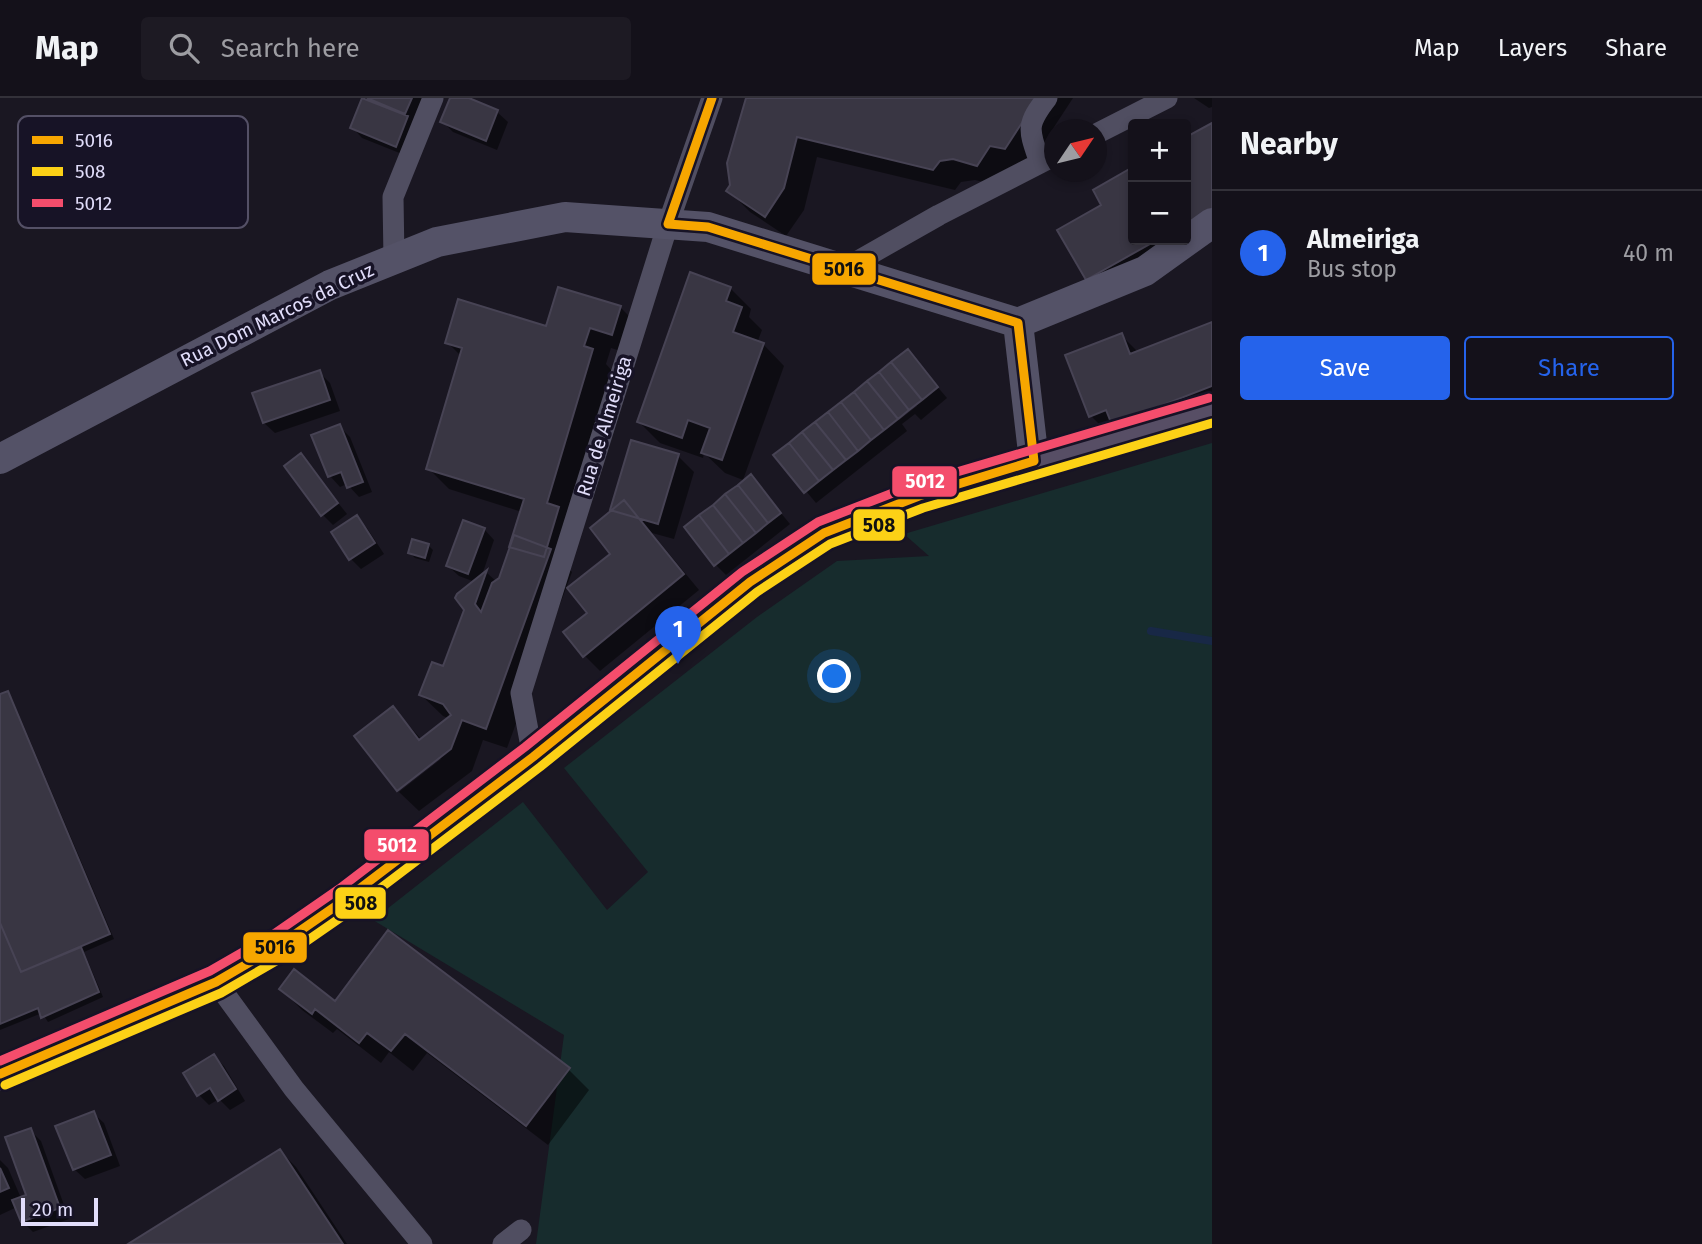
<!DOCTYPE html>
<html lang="en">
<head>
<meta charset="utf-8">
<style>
  :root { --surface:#14111a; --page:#1d1a23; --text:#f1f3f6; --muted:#9d9da2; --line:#333139; --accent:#2563eb }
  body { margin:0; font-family:"Fira Sans",sans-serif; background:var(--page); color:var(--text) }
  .controls { position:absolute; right:21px; top:21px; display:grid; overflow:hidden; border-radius:7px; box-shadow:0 4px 10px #0003 }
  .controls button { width:63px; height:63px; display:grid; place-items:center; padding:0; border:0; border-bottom:2px solid var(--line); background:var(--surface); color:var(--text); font:35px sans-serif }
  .compass { position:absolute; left:1044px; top:21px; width:63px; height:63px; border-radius:50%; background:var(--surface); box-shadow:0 4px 10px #0003; rotate:55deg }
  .scale { position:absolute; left:21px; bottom:18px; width:77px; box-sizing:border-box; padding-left:7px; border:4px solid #e1ddfa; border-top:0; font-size:19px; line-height:24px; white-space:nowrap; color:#e1ddfa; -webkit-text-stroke:5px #171326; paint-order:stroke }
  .you { position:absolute; left:835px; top:579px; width:24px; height:24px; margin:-18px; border:5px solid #fff; border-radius:50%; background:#1a73e8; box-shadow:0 0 0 10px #1a73e833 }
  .badge { display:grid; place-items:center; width:46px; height:46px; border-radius:50%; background:var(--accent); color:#fff; font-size:23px; font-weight:700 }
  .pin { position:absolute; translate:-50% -58px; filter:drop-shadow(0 2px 4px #0008) }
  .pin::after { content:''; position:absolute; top:37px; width:24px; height:21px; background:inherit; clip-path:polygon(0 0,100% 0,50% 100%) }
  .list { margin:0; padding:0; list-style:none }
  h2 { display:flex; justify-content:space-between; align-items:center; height:91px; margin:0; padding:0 28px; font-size:30px }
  h2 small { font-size:23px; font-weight:400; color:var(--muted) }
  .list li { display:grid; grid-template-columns:46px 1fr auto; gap:21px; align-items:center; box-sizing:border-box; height:126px; padding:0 28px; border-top:2px solid var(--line) }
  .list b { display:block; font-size:26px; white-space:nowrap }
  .list p { margin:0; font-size:23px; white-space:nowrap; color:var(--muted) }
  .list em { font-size:23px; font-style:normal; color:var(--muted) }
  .actions { display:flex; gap:14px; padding:21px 28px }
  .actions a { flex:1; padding:16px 0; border:2px solid var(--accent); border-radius:7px; text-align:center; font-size:24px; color:var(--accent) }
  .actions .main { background:var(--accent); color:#fff }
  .icon { flex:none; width:38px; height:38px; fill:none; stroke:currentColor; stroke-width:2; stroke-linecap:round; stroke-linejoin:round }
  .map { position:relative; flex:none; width:1212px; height:1146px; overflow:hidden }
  header { display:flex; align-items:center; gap:42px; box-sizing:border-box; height:98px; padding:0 35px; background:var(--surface); border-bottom:2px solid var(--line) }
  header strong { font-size:33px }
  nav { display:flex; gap:38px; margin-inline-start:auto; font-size:24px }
  .search { width:490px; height:63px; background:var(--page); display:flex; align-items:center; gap:18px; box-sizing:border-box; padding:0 24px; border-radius:7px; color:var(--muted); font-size:26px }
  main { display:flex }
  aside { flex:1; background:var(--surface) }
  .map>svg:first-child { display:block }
  .green { fill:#172c2d }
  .shadow { fill:#0007; fill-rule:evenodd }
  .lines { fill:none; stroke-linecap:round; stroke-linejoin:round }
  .stream { stroke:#182846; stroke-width:8 }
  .building { fill:#393643; stroke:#474354; stroke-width:2 }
  .street { stroke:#504e61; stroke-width:21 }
  .secondary { stroke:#545267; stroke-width:30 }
  .primary { stroke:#574e65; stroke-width:33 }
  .bus-1-casing { stroke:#171326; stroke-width:14 }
  .bus-2-casing { stroke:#171326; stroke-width:14 }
  .bus-3-casing { stroke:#171326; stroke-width:14 }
  .bus-1 { stroke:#f7a600; stroke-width:9 }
  .bus-2 { stroke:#fcd116; stroke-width:9 }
  .bus-3 { stroke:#f44d6c; stroke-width:9 }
  .labels { text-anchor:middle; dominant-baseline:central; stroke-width:7; stroke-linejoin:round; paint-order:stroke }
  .street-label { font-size:19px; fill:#e1ddfa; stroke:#171326 }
  .key { fill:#171326; stroke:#545066; stroke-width:2 }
  .key-label { font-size:19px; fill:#e1ddfa }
  .line-badge { stroke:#171326; stroke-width:2.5 }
  .badge-label { font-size:19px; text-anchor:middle; font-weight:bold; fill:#fff }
  .pale-badge-label { font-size:19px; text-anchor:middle; font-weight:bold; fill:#111 }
</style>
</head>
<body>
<header>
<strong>Map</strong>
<div class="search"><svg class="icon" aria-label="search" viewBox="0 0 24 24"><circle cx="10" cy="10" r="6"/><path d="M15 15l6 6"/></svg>Search here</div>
<nav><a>Map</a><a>Layers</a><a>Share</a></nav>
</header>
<main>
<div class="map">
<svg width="1212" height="1146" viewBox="0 0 1212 1146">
  <rect width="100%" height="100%" fill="#1a1722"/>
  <path class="green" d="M1212,345V1146H536L564,937L373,822L523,704L607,812L648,774L564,670L757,519L837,463L929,458L904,436Z"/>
  <path class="shadow" d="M364,0H426L407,58L362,40L352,29Z
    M452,0H464L497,14L508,24L497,52L453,34L442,23Z
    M747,0H1073L1026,72L999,88L975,82L961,84L955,92L817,59L804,112L786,138L750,114L729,93L732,88Z
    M1194,0H1212V9L1209,10Z
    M1212,27V143L1108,202L1087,181L1104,108L1095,92L1133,71V142H1186V41Z
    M730,190L751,211L749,219L762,232L757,245L763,246L784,268L743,382L725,375L704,355L703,360L660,345L639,324Z
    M620,209L641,230L633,257L611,250L606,266L613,274L568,470L572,474L507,650L483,642L472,673L419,713L399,694L441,661L439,659L397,691L393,610L422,642L450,621L443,618L421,597L444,570L475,484L459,478L448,468L484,431L494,442L481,480L487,475L497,484L501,481L522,414L449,391L428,370L462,259L447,244L547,231Z
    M1212,226V317L1112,339L1091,318L1121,237L1138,254Z
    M907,253L947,300L921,322L915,316L902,326L907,333L816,405L776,357ZM915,306L917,308L899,322L896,320Z
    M319,274L330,285L340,313L275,335L264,325Z
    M339,328L350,339L372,394L359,399L347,386L340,389L330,378Z
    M301,358L347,416L333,427L322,416Z
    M678,358L694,374L674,441L652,435L699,492L600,573L584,557L589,515L612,456L613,414Z
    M751,379L790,426L726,477L716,467Z
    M356,420L367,430L384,456L361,471L351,461Z
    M428,447L433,452L429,464L415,460L410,455Z
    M7,595L12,600L114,841L84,854L103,899L48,924L42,915L0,932V598Z
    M281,891L568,971L589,992L548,1047L427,955L413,973L389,954L381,965L337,931L333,935L302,912Z
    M214,958L224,968L245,1003L230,1012L219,1001L209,1007L198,996Z
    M93,1015L104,1025L120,1068L85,1081L74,1071Z
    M30,1032L41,1043L69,1121L33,1134L22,1123L17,1109L0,1117V1062L8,1070L21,1100L28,1098Z
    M280,1053L296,1069L347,1146H131Z"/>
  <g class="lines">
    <path class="stream" d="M1151,533L1212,543"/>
  </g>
  <path class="building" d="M362,0L408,18L396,49L350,30Z
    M367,0H412L405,16Z
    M450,0H469L498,12L486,43L440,24Z
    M746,0H1038L1005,51L990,48L977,68L953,61L940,63L933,72L797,39L784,90L765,119L726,93L730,87L727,65Z
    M1212,25V111L1186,126V39Z
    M1133,69V142H1157L1086,182L1057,132L1101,107L1093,92Z
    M690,174L731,189L726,203L742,209L733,234L764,245L722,362L701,355L710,330L688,322L682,340L637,324Z
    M558,189L621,208L612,237L590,230L584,248L593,251L547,405L559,409L544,459L509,449L524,401L426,371L462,250L445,245L458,201L546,228Z
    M1212,224V288L1112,327L1106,312L1089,319L1065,257L1122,235L1130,256Z
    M908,251L938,289L922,302L891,264Z
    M891,264L922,302L909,312L879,274Z
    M320,272L330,302L263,325L252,295Z
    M879,274L909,312L898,321L867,283Z
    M867,283L898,321L884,332L854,294Z
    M854,294L884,332L871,342L841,304Z
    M841,304L871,342L858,353L828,314Z
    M828,314L858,353L846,362L815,324Z
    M815,324L846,362L833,372L802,334Z
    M340,326L363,384L347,390L341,374L328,379L311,337Z
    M802,334L833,372L819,383L789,345Z
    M631,342L679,356L658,426L610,412Z
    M789,345L819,383L804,395L773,357Z
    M301,355L338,405L321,418L284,368Z
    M751,376L781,415L768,425L738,387Z
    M738,387L768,425L756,435L725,396Z
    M725,396L756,435L743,445L713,407Z
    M624,402L684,476L583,559L563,534L587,515L567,490L610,456L590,430Z
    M713,407L743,445L729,456L699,417Z
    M357,417L375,445L349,462L331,434Z
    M699,417L729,456L714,468L684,429Z
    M463,422L485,430L468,476L446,468Z
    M514,437L551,451L486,631L462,622L451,651L397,693L354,638L393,608L419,642L451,617L443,606L419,597L432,564L443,568L464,512L455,500L457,496L487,472L475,506L481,514L492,485L499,480Z
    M412,441L429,446L425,460L408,455Z
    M8,593L110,836L21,874L0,825V596Z
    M0,825L21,874L81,849L99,894L41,920L38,910L0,926Z
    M388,832L570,970L526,1028L405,936L391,953L367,935L359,945L315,911L312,916L279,891L294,871L335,903Z
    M214,956L236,991L218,1003L210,990L197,998L183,975Z
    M94,1013L111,1057L73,1072L55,1028Z
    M31,1030L60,1110L21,1124L12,1102L26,1097L5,1039Z
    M280,1051L343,1146H128Z
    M0,1070L9,1090L0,1094Z"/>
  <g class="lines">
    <path class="street" d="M1096,36L1167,0
      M1040,65C1029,32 1025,28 1047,0
      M394,161L393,99L433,0
      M844,171L939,117L1054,58
      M533,659L521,595L668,126L712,0
      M216,884L294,991L422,1146
      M503,1146L521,1132"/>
    <path class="secondary" d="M1018,225L1034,363
      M0,361L330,187L437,144L565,119L708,129L1018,225L1145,173L1212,125"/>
    <path class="primary" d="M0,976L216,884L281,846L346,801L533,659L750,484L824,435L919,398L1212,312"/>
    <g class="bus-1-casing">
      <path id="bus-1" d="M668,126L708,129L1018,225
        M668,126L712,0
        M1018,225L1034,363
        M0,976L216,884L281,846L346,801L533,659L750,484L824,435L919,398L1034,363"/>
    </g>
    <g class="bus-2-casing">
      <path id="bus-2" d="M5,987L221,895L288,856L353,811L540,669L757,494L830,446L923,410L1212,325"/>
    </g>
    <g class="bus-3-casing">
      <path id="bus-3" d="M0,963L210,873L274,836L339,791L525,649L742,474L818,424L916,386L1209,300"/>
    </g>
    <use href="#bus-1" class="bus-1"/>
    <use href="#bus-2" class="bus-2"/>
    <use href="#bus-3" class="bus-3"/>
  </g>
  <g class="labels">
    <g class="street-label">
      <text transform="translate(277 217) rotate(-26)">Rua Dom Marcos da Cruz</text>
      <text transform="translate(604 328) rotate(-73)">Rua de Almeiriga</text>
    </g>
  </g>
  <rect x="18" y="18" width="230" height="112" rx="10" class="key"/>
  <rect x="32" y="38" width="31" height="8" fill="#f7a600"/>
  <rect x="32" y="69" width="31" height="9" fill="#fcd116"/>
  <rect x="32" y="101" width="31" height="8" fill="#f44d6c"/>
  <g class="key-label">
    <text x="75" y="49">5016</text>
    <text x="75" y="80">508</text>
    <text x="75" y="112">5012</text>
  </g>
  <g class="line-badge">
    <rect x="811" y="154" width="66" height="34" rx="7" fill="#f7a600"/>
    <rect x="891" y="367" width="67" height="33" rx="7" fill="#f44d6c"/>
    <rect x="852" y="410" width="54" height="34" rx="7" fill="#fcd116"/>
    <rect x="363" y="730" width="67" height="34" rx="7" fill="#f44d6c"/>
    <rect x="334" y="788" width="53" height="34" rx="7" fill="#fcd116"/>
    <rect x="242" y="833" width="66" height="33" rx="7" fill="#f7a600"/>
  </g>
  <g class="badge-label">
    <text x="925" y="390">5012</text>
    <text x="397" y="754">5012</text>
  </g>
  <g class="pale-badge-label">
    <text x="844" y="178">5016</text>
    <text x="879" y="434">508</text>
    <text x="361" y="812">508</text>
    <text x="275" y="856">5016</text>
  </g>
</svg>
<div class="controls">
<button>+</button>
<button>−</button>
</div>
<svg class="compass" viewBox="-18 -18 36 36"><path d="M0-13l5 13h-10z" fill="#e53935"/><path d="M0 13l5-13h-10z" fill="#9d9da2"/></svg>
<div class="scale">20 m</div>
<div class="you"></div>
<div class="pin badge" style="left:678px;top:566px">1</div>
</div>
<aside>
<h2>Nearby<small></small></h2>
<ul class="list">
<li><span class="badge">1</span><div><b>Almeiriga</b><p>Bus stop</p></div><em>40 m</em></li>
</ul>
<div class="actions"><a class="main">Save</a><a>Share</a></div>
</aside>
</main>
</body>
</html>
